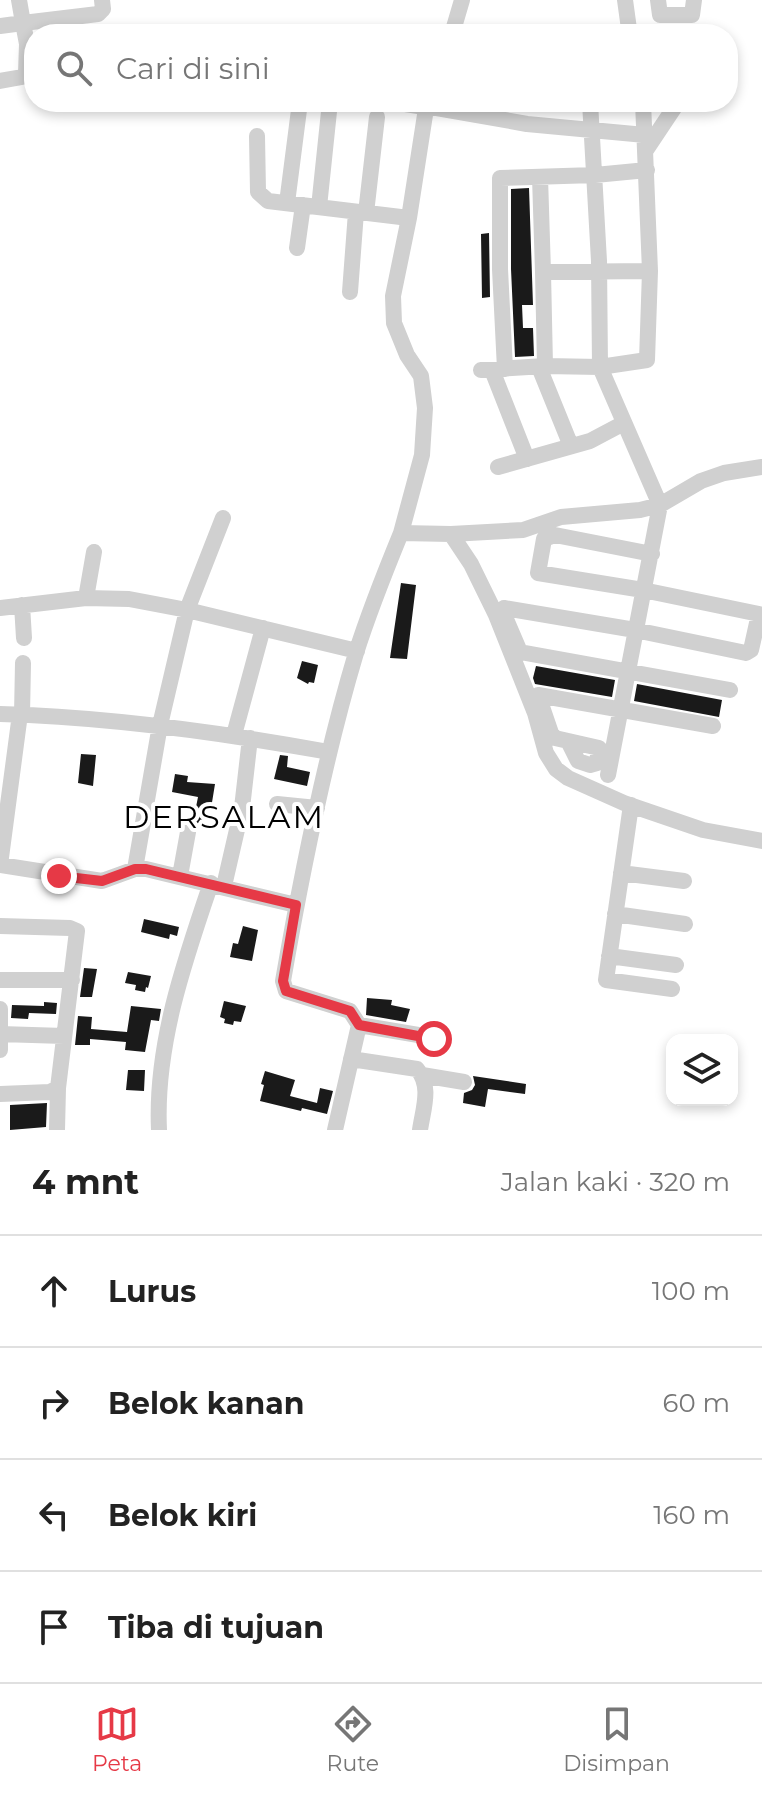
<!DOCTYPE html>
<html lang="id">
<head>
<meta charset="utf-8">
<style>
  :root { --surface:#fff; --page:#f6f6f6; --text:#222; --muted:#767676; --line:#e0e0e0; --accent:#e63946 }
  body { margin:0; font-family:Montserrat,sans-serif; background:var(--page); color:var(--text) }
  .controls { position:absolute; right:24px; bottom:24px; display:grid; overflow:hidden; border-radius:16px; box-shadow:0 4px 12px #0003 }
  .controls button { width:72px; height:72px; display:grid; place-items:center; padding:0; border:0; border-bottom:2px solid var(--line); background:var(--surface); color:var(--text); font:40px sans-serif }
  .stop { position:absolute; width:24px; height:24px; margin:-18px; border:6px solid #e63946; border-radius:50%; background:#fff }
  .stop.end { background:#e63946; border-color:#fff; box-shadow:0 2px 8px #0008 }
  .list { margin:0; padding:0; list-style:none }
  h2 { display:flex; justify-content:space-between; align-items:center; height:104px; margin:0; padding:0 32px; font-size:34px }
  h2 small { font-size:26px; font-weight:400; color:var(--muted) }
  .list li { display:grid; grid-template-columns:52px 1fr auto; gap:24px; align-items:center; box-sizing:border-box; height:112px; padding:0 32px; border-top:2px solid var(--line) }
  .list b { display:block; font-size:30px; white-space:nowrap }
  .list em { font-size:26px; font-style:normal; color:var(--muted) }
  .icon { flex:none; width:44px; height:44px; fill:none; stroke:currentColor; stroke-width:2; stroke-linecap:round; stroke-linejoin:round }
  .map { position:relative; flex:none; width:762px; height:1130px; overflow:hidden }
  .search { position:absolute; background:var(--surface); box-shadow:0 4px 12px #0003; left:24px; right:24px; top:24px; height:88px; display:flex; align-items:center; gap:20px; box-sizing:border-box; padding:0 28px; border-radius:32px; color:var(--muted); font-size:30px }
  .sheet { height:552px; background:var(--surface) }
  nav { display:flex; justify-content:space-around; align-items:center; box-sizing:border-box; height:112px; border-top:2px solid var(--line); background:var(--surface); font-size:22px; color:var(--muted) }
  nav a { display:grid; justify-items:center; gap:4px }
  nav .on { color:var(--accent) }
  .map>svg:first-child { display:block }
  .building { fill:#1a1a1a }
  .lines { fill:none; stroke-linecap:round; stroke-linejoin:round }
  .minor { stroke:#d0d0d0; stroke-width:16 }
  .route { stroke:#e63946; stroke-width:10 }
  .labels { text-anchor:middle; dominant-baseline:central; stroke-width:8; stroke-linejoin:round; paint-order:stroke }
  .quarter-label { font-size:32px; letter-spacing:2px; fill:#000; stroke:#fff }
</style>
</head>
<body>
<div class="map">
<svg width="762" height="1130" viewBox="0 0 762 1130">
  <rect width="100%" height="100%" fill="#fff"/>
  <path class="building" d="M529,188L533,305H522L523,328H533L534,356L515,357L511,269V189Z
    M489,233L490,297L482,298L481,234Z
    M401,583L416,585L407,659L390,658Z
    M302,661L318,665L314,683L309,682L308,684L297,678Z
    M536,666L615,680L612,697L535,684L533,678Z
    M637,684L722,700L719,717L634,701Z
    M81,754L96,755L93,786L78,783Z
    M280,755L288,756L287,767L310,772L307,786L274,779Z
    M175,774L188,776L187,782L215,784L208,827L193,822L198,797L172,792Z
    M144,919L179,927L177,936L170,934L169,939L141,932Z
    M243,926L258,930L252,961L230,957L233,943L238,944Z
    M84,968L97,969L92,997H80Z
    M128,972L151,976L148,988L146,987L145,992L135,990L136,985L125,983Z
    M367,998L392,1000L391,1005L410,1009L406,1022L366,1015Z
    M224,1001L246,1006L241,1022L234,1021L233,1025L224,1023L225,1019L220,1017Z
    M44,1002L57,1003L56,1014L29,1013L28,1019L11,1018L12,1005L44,1006Z
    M131,1006L161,1009L159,1021L151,1020L145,1052L125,1050L126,1042L90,1039V1045H75L78,1016L92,1017L91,1029L127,1032Z
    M128,1070H145L144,1091L126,1090Z
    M265,1071L295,1080L290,1096L317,1103L320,1088L333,1091L327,1114L302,1108L301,1111L260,1101L264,1085L261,1084Z
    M473,1076L526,1084L525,1094L488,1089L485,1107L463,1103L464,1093L472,1090L475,1085Z
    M47,1103L46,1127L10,1130V1105Z"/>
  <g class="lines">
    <path class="minor" d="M625,0L629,29
      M658,0L660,15H692L694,0
      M0,26L23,23L19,0
      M452,34L462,0
      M0,81L22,77L26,73L27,44L23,23L98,14L103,9L102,0
      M392,102L425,107
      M427,102L409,218L393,296L394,323L407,355L421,376L425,408L422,455L401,533L451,534L523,530L561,517L640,510L660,505L701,481L724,473L762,467
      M590,102L599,261L600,367L660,505L608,775
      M431,107L527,124L645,135
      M257,136L258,192L268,201L409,218
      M646,150L678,102
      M540,177L543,272
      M287,203L300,102
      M319,207L330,102
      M366,213L377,117
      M297,248L303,205
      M350,292L356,212
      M545,366L543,272L650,271
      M539,367L571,446
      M505,369L500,269V178L595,175L647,170
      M481,370L545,366L600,367L647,360L650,271L643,102
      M492,370L527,459
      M498,467L590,441L624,423
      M451,534L471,564L496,615L535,713L546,753L556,769L568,778L624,803L703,830L762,841
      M652,554L555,535L544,539L538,573L643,590L759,614L751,650L746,653L635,630L504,608L505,617L520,652L730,690
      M86,598L94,552
      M22,605L24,638
      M0,608L86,598L129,599L187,610L357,651
      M0,714C111,717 219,732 329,752
      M22,715L23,663
      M234,735L263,628
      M568,741L578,761L590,765L597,763L599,748L555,738L551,733L538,695L713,726
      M277,804L317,808
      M631,805L606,980L672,989
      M0,865L102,881L135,869H146L296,905
      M0,865L20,714
      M135,869L160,725L187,610L223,518
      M621,873L684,881
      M180,876L188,832
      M224,886L242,808L250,738
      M615,914L685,924
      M0,926L70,928L77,931L58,1088L50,1092L0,1094
      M609,956L676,965
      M0,980H72
      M0,1009V1050
      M359,1025L442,1039
      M0,1034L64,1036
      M351,1059L417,1069C432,1086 423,1109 420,1130
      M422,1075L464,1082
      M57,1130L58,1088
      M159,1130C155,1046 184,962 211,883
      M335,1130L359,1025L350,1011L286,991L283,981C302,871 324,760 356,653C369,612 385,572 401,533"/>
  </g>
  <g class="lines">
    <path class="route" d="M59,876L102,881L135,869H146L296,905L283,981L286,991L350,1011L359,1025L434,1039"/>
  </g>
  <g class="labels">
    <g class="quarter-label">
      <text x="224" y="816">DERSALAM</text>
    </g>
  </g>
</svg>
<div class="controls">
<button><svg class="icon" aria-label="layers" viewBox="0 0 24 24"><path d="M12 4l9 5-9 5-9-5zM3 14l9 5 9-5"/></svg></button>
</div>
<div class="stop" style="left:434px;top:1039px"></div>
<div class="stop end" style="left:59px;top:876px"></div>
<div class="search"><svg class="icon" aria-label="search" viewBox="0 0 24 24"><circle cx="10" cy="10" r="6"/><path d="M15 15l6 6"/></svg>Cari di sini</div>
</div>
<section class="sheet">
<h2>4 mnt<small>Jalan kaki · 320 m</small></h2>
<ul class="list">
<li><svg class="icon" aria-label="ahead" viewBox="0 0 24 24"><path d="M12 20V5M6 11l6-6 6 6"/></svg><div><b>Lurus</b></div><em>100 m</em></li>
<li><svg class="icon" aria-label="right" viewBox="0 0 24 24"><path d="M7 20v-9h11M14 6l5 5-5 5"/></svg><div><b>Belok kanan</b></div><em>60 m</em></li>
<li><svg class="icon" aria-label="left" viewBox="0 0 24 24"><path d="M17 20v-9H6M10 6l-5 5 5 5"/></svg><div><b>Belok kiri</b></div><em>160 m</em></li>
<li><svg class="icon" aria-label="arrive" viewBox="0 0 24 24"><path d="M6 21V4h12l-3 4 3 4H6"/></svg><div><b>Tiba di tujuan</b></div></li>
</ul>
</section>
<nav>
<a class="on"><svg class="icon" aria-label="map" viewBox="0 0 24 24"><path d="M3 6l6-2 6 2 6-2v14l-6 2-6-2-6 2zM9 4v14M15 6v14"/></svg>Peta</a>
<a><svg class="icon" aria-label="directions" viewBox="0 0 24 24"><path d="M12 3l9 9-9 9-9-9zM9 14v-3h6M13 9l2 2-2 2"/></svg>Rute</a>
<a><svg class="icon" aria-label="saved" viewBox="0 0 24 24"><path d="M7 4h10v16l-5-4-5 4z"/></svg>Disimpan</a>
</nav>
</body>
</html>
